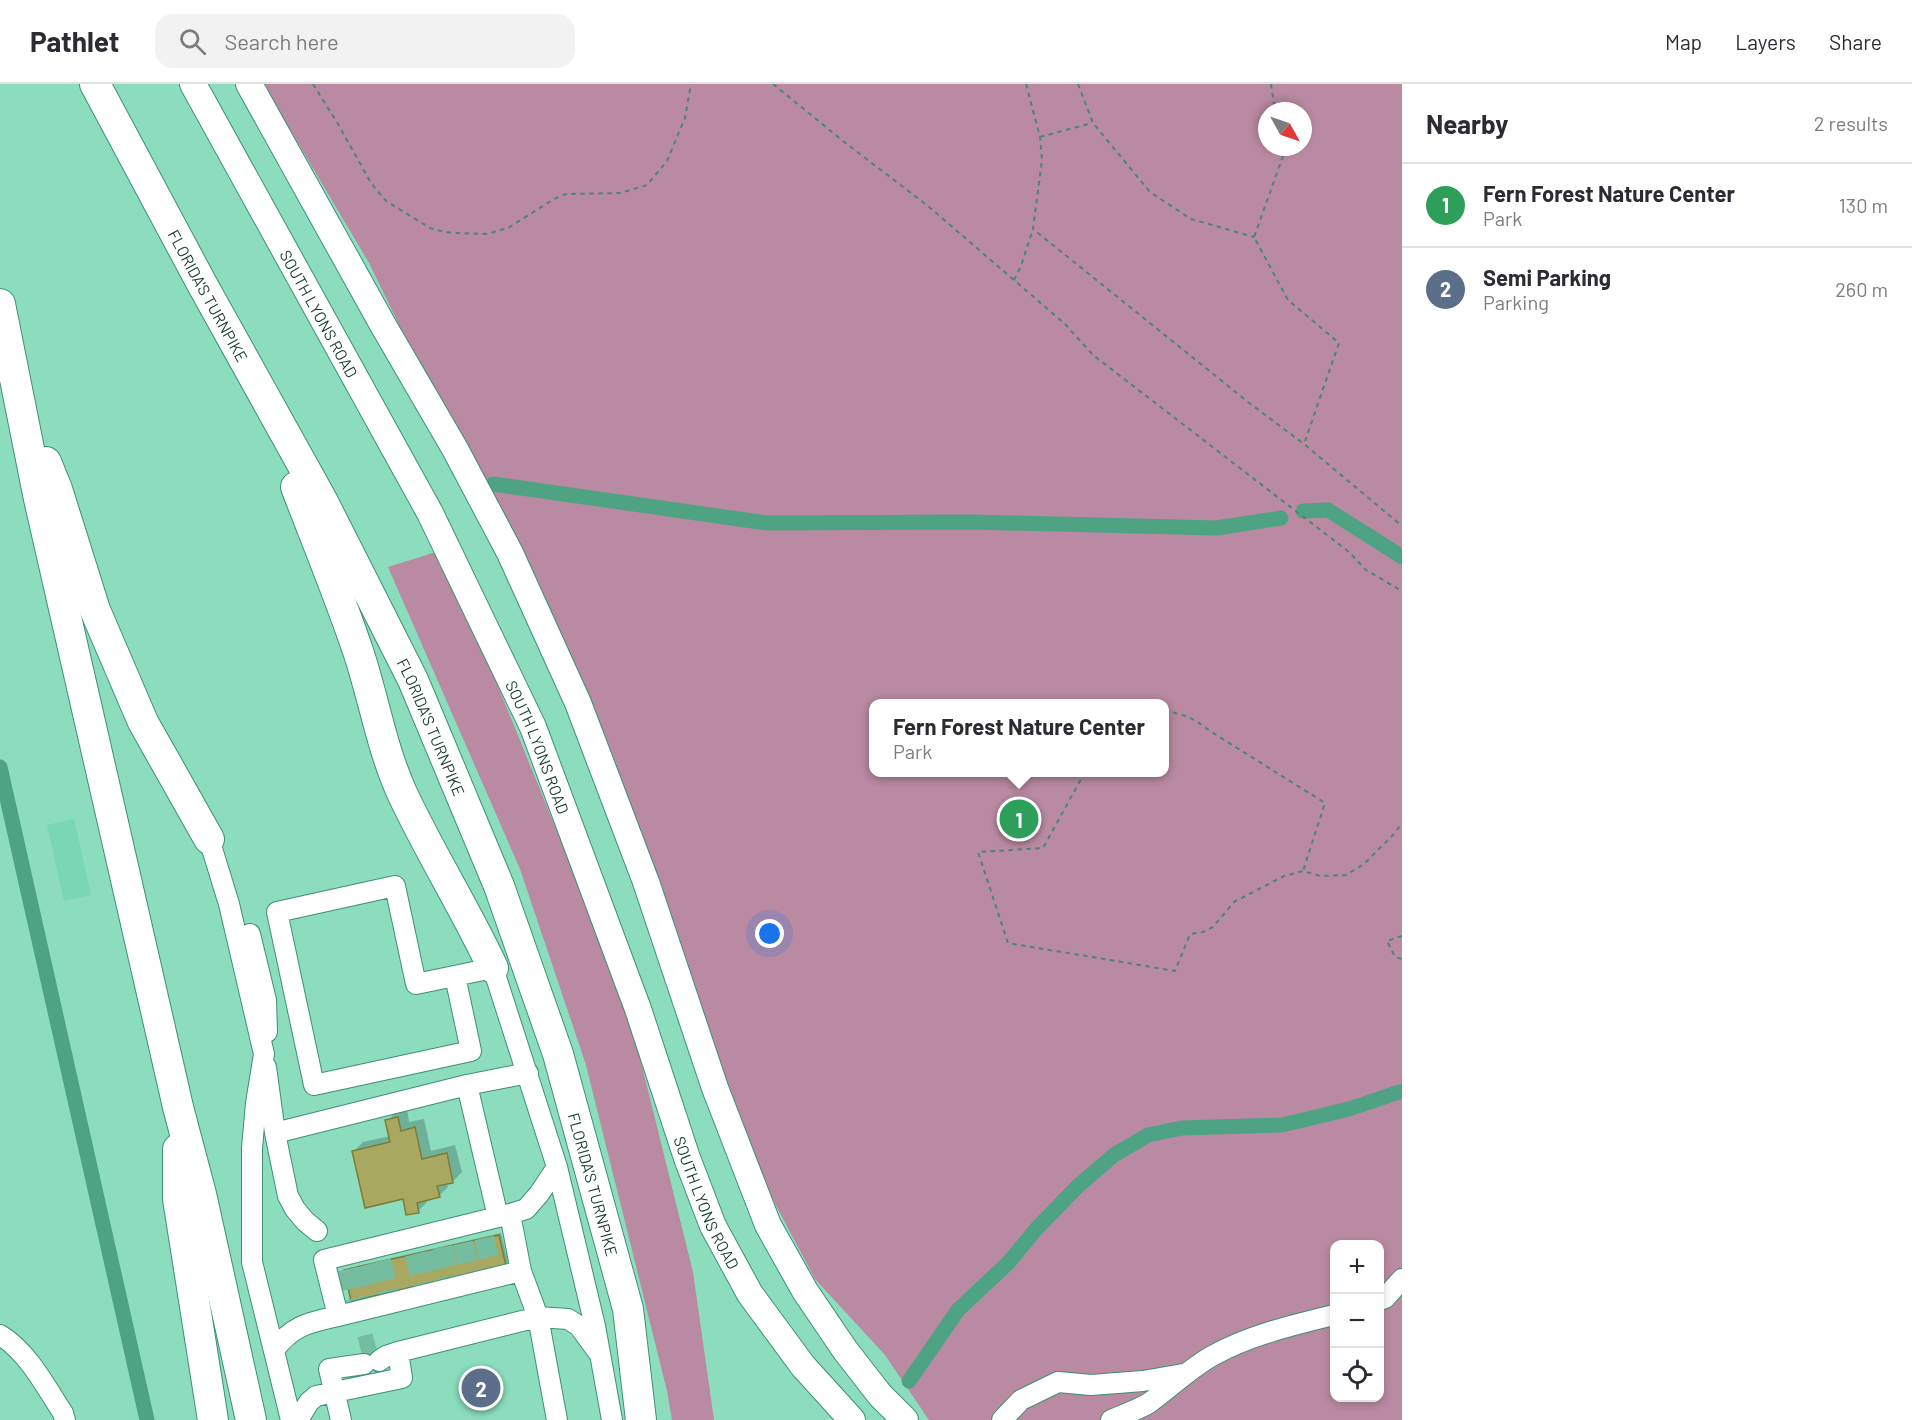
<!DOCTYPE html>
<html lang="en">
<head>
<meta charset="utf-8">
<style>
  :root { --surface:#fff; --page:#f2f2f3; --text:#2b2b33; --muted:#7c7c81; --line:#e1e1e2; --accent:#be3e8a }
  body { margin:0; font-family:Barlow,sans-serif; background:var(--page); color:var(--text) }
  .controls { position:absolute; right:18px; bottom:18px; display:grid; overflow:hidden; border-radius:12px; box-shadow:0 3px 9px #0003 }
  .controls button { width:54px; height:54px; display:grid; place-items:center; padding:0; border:0; border-bottom:2px solid var(--line); background:var(--surface); color:var(--text); font:30px sans-serif }
  .compass { position:absolute; left:1258px; top:18px; width:54px; height:54px; border-radius:50%; background:var(--surface); box-shadow:0 3px 9px #0003; rotate:130deg }
  .you { position:absolute; left:770px; top:850px; width:21px; height:21px; margin:-15px; border:4px solid #fff; border-radius:50%; background:#1a73e8; box-shadow:0 0 0 9px #1a73e833 }
  .badge { display:grid; place-items:center; width:39px; height:39px; border-radius:50%; background:var(--accent); color:#fff; font-size:20px; font-weight:700 }
  .pin { position:absolute; translate:-50% -50%; border:3px solid #fff; box-shadow:0 2px 6px #0006 }
  .popup { position:absolute; left:869px; top:615px; width:300px; height:78px; box-sizing:border-box; display:grid; place-content:center; border-radius:12px; background:var(--surface); filter:drop-shadow(0 2px 4px #0005); font-size:20px; white-space:nowrap; color:var(--muted) }
  .popup b { font-size:22px; color:var(--text) }
  .popup::after { content:''; position:absolute; left:50%; top:100%; margin-left:-12px; border:12px solid transparent; border-top-color:var(--surface) }
  .list { margin:0; padding:0; list-style:none }
  h2 { display:flex; justify-content:space-between; align-items:center; height:78px; margin:0; padding:0 24px; font-size:26px }
  h2 small { font-size:20px; font-weight:400; color:var(--muted) }
  .list li { display:grid; grid-template-columns:39px 1fr auto; gap:18px; align-items:center; box-sizing:border-box; height:84px; padding:0 24px; border-top:2px solid var(--line) }
  .list b { display:block; font-size:22px; white-space:nowrap }
  .list p { margin:0; font-size:20px; white-space:nowrap; color:var(--muted) }
  .list em { font-size:20px; font-style:normal; color:var(--muted) }
  .icon { flex:none; width:33px; height:33px; fill:none; stroke:currentColor; stroke-width:2; stroke-linecap:round; stroke-linejoin:round }
  .map { position:relative; flex:none; width:1402px; height:1336px; overflow:hidden }
  header { display:flex; align-items:center; gap:36px; box-sizing:border-box; height:84px; padding:0 30px; background:var(--surface); border-bottom:2px solid var(--line) }
  header strong { font-size:28px }
  nav { display:flex; gap:33px; margin-inline-start:auto; font-size:21px }
  .search { width:420px; height:54px; background:var(--page); display:flex; align-items:center; gap:15px; box-sizing:border-box; padding:0 21px; border-radius:18px; color:var(--muted); font-size:22px }
  main { display:flex }
  aside { flex:1; background:var(--surface) }
  .map>svg:first-child { display:block }
  .built { fill:#79d7b4 }
  .green { fill:#b98aa1; fill-rule:evenodd }
  .shadow { fill:#0003 }
  .lines { fill:none; stroke-linecap:round; stroke-linejoin:round }
  .canal { stroke:#4ea385; stroke-width:15 }
  .building { fill:#a9a860; stroke:#7e7c36; stroke-width:1.5 }
  .minor-tunnel { stroke:#74bda1; stroke-width:20; stroke-dasharray:20 10; stroke-linecap:butt }
  .minor-casing { stroke:#3d9074; stroke-width:22 }
  .major-casing { stroke:#3d9074; stroke-width:28 }
  .highway-casing { stroke:#3d9074; stroke-width:32 }
  .path { stroke:#4d8671; stroke-width:2; stroke-dasharray:4.5 4.5; stroke-linecap:butt }
  .minor { stroke:#fff; stroke-width:20 }
  .major { stroke:#fff; stroke-width:26 }
  .highway { stroke:#fff; stroke-width:30 }
  .labels { text-anchor:middle; dominant-baseline:central; stroke-width:4.5; stroke-linejoin:round; paint-order:stroke }
  .street-label { font-size:16px; fill:#183b2e; stroke:#98eacb }
</style>
</head>
<body>
<header>
<strong>Pathlet</strong>
<div class="search"><svg class="icon" aria-label="search" viewBox="0 0 24 24"><circle cx="10" cy="10" r="6"/><path d="M15 15l6 6"/></svg>Search here</div>
<nav><a>Map</a><a>Layers</a><a>Share</a></nav>
</header>
<main>
<div class="map">
<svg width="1402" height="1336" viewBox="0 0 1402 1336">
  <rect width="100%" height="100%" fill="#8bddbe"/>
  <path class="built" d="M74,735L91,811L64,817L47,741Z"/>
  <path class="green" d="M263,0H1402V1336H929L885,1271L815,1195L763,1097L510,469L369,179ZM1267,27H1303V63H1267ZM874,620H1164V688H874ZM1334,1160H1380V1314H1334Z
    M436,468L495,595L559,752L591,831L638,966L693,1188L714,1336H672L667,1307L586,981L520,785L388,483Z"/>
  <path class="shadow" d="M407,1025L409,1038L424,1035L431,1067L455,1061L462,1088L453,1097L447,1099L448,1103L439,1112L426,1115L427,1118L418,1127L354,1067L363,1058L390,1052L387,1037L396,1028Z
    M501,1149L508,1178L505,1180L346,1186L348,1184Z"/>
  <g class="lines">
    <path class="canal" d="M493,400L767,439L970,438L1217,444L1281,434
      M1303,427L1328,426L1402,473
      M0,683L147,1336
      M909,1297L958,1226L1009,1178L1037,1144L1078,1102L1114,1071L1148,1051L1182,1044L1282,1041L1349,1025L1402,1007"/>
  </g>
  <path class="building" d="M398,1033L401,1047L415,1043L422,1075L447,1069L453,1099L437,1102L440,1113L417,1119L419,1129L406,1131L403,1115L365,1124L352,1067L390,1058L385,1036Z
    M499,1151L506,1182L351,1217L344,1186Z"/>
  <g class="lines">
    <path class="minor-tunnel" d="M484,1154L491,1185
      M463,1159L470,1190
      M443,1163L449,1195
      M429,1167L436,1198
      M415,1170L423,1201
      M381,1177L389,1208
      M362,1182L370,1212
      M348,1185L355,1216
      M360,1263L375,1259
      M346,1282L366,1290L381,1286"/>
    <g class="minor-casing">
      <path id="minor" d="M209,755L229,820L264,970L256,1019L252,1064V1178L291,1336
        M250,850L266,916L267,948
        M455,892L471,967L314,1001L277,828L395,802L416,900L493,884L557,1083L595,1242L612,1336
        M266,983L275,1049L288,1112L295,1125L305,1137L317,1147
        M467,1001L498,1133L510,1130L521,1187L538,1233L557,1336
        M275,1049L467,1001L528,989
        M510,1130L526,1125L539,1110L557,1083
        M498,1133L324,1176L338,1232L521,1187
        M1380,1216L1385,1214L1402,1195
        M0,1251C28,1268 45,1302 63,1329L65,1336
        M274,1266C293,1241 308,1239 338,1232
        M379,1277L386,1272L398,1268L538,1233L568,1235L579,1242L598,1268
        M298,1336L309,1318L316,1312L402,1294L398,1268
        M341,1336L329,1285L364,1280
        M1002,1336L1021,1316L1058,1298L1091,1301L1143,1297L1183,1290
        M1111,1336C1123,1331 1137,1326 1149,1319C1170,1304 1189,1285 1212,1272C1250,1251 1293,1241 1334,1231"/>
    </g>
    <g class="major-casing">
      <g id="major">
        <path id="s1" d="M193,0L430,429L533,643L638,925L687,1074L713,1142L750,1210L803,1282L852,1336"/>
        <path d="M249,0L383,241L455,365L510,469L578,619L646,798L715,1004L768,1141L805,1207L845,1266L880,1311L905,1336"/>
      </g>
    </g>
    <g class="highway-casing">
      <g id="highway">
        <path id="s2" d="M95,0L202,200L322,416L413,596L499,802L558,970L628,1225L641,1336"/>
        <path d="M0,220L39,415L178,1023L201,1110L251,1336"/>
        <path d="M46,378L57,405L95,526L143,638L209,755"/>
        <path d="M296,403C317,458 340,513 359,570C374,616 382,665 402,709C430,769 465,824 493,884"/>
        <path d="M178,1065V1115L213,1336"/>
      </g>
    </g>
    <path class="path" d="M313,0L338,40L371,99L386,117L432,145L452,149L487,150L508,144L554,115L566,110L620,109L647,101L667,77L685,34L691,0
      M773,0L843,57L928,122L1065,240L1093,271L1349,468L1366,486L1402,507
      M1026,0L1040,53L1042,76L1033,145L1248,318L1304,360L1402,442
      M1078,0L1093,39L1150,108L1191,135L1254,153
      M1271,0L1275,27
      M1040,53L1092,39
      M1281,63L1283,72L1254,153L1288,216L1339,259L1304,360
      M1014,196L1021,182L1033,145
      M1125,620L1133,616L1141,620
      M1164,627C1185,630 1193,634 1210,647L1325,719L1303,787
      M1085,688L1043,764L978,768L1008,859L1175,887L1190,850L1203,848L1213,843L1234,818L1284,792L1303,787L1320,792L1346,791L1364,780L1395,749L1402,739
      M1402,852L1387,857L1395,873L1402,875"/>
    <use href="#minor" class="minor"/>
    <use href="#major" class="major"/>
    <use href="#highway" class="highway"/>
  </g>
  <g class="labels">
    <g class="street-label">
      <text stroke="none"><textPath href="#s2" startOffset="240">FLORIDA'S TURNPIKE</textPath></text>
      <text stroke="none"><textPath href="#s1" startOffset="262">SOUTH LYONS ROAD</textPath></text>
      <text stroke="none"><textPath href="#s2" startOffset="726">FLORIDA'S TURNPIKE</textPath></text>
      <text stroke="none"><textPath href="#s1" startOffset="748">SOUTH LYONS ROAD</textPath></text>
      <text stroke="none"><textPath href="#s2" startOffset="1212">FLORIDA'S TURNPIKE</textPath></text>
      <text stroke="none"><textPath href="#s1" startOffset="1234">SOUTH LYONS ROAD</textPath></text>
    </g>
  </g>
</svg>
<div class="controls">
<button>+</button>
<button>−</button>
<button><svg class="icon" aria-label="locate" viewBox="0 0 24 24"><circle cx="12" cy="12" r="6"/><path d="M12 2v4M12 18v4M2 12h4M18 12h4"/></svg></button>
</div>
<svg class="compass" viewBox="-18 -18 36 36"><path d="M0-13l5 13h-10z" fill="#e53935"/><path d="M0 13l5-13h-10z" fill="#7c7c81"/></svg>
<div class="you"></div>
<div class="pin badge" style="left:1019px;top:735px;background:#2e9e5b">1</div>
<div class="popup"><b>Fern Forest Nature Center</b>Park</div>
<div class="pin badge" style="left:481px;top:1304px;background:#5c6f8a">2</div>
</div>
<aside>
<h2>Nearby<small>2 results</small></h2>
<ul class="list">
<li><span class="badge" style="background:#2e9e5b">1</span><div><b>Fern Forest Nature Center</b><p>Park</p></div><em>130 m</em></li>
<li><span class="badge" style="background:#5c6f8a">2</span><div><b>Semi Parking</b><p>Parking</p></div><em>260 m</em></li>
</ul>
</aside>
</main>
</body>
</html>
